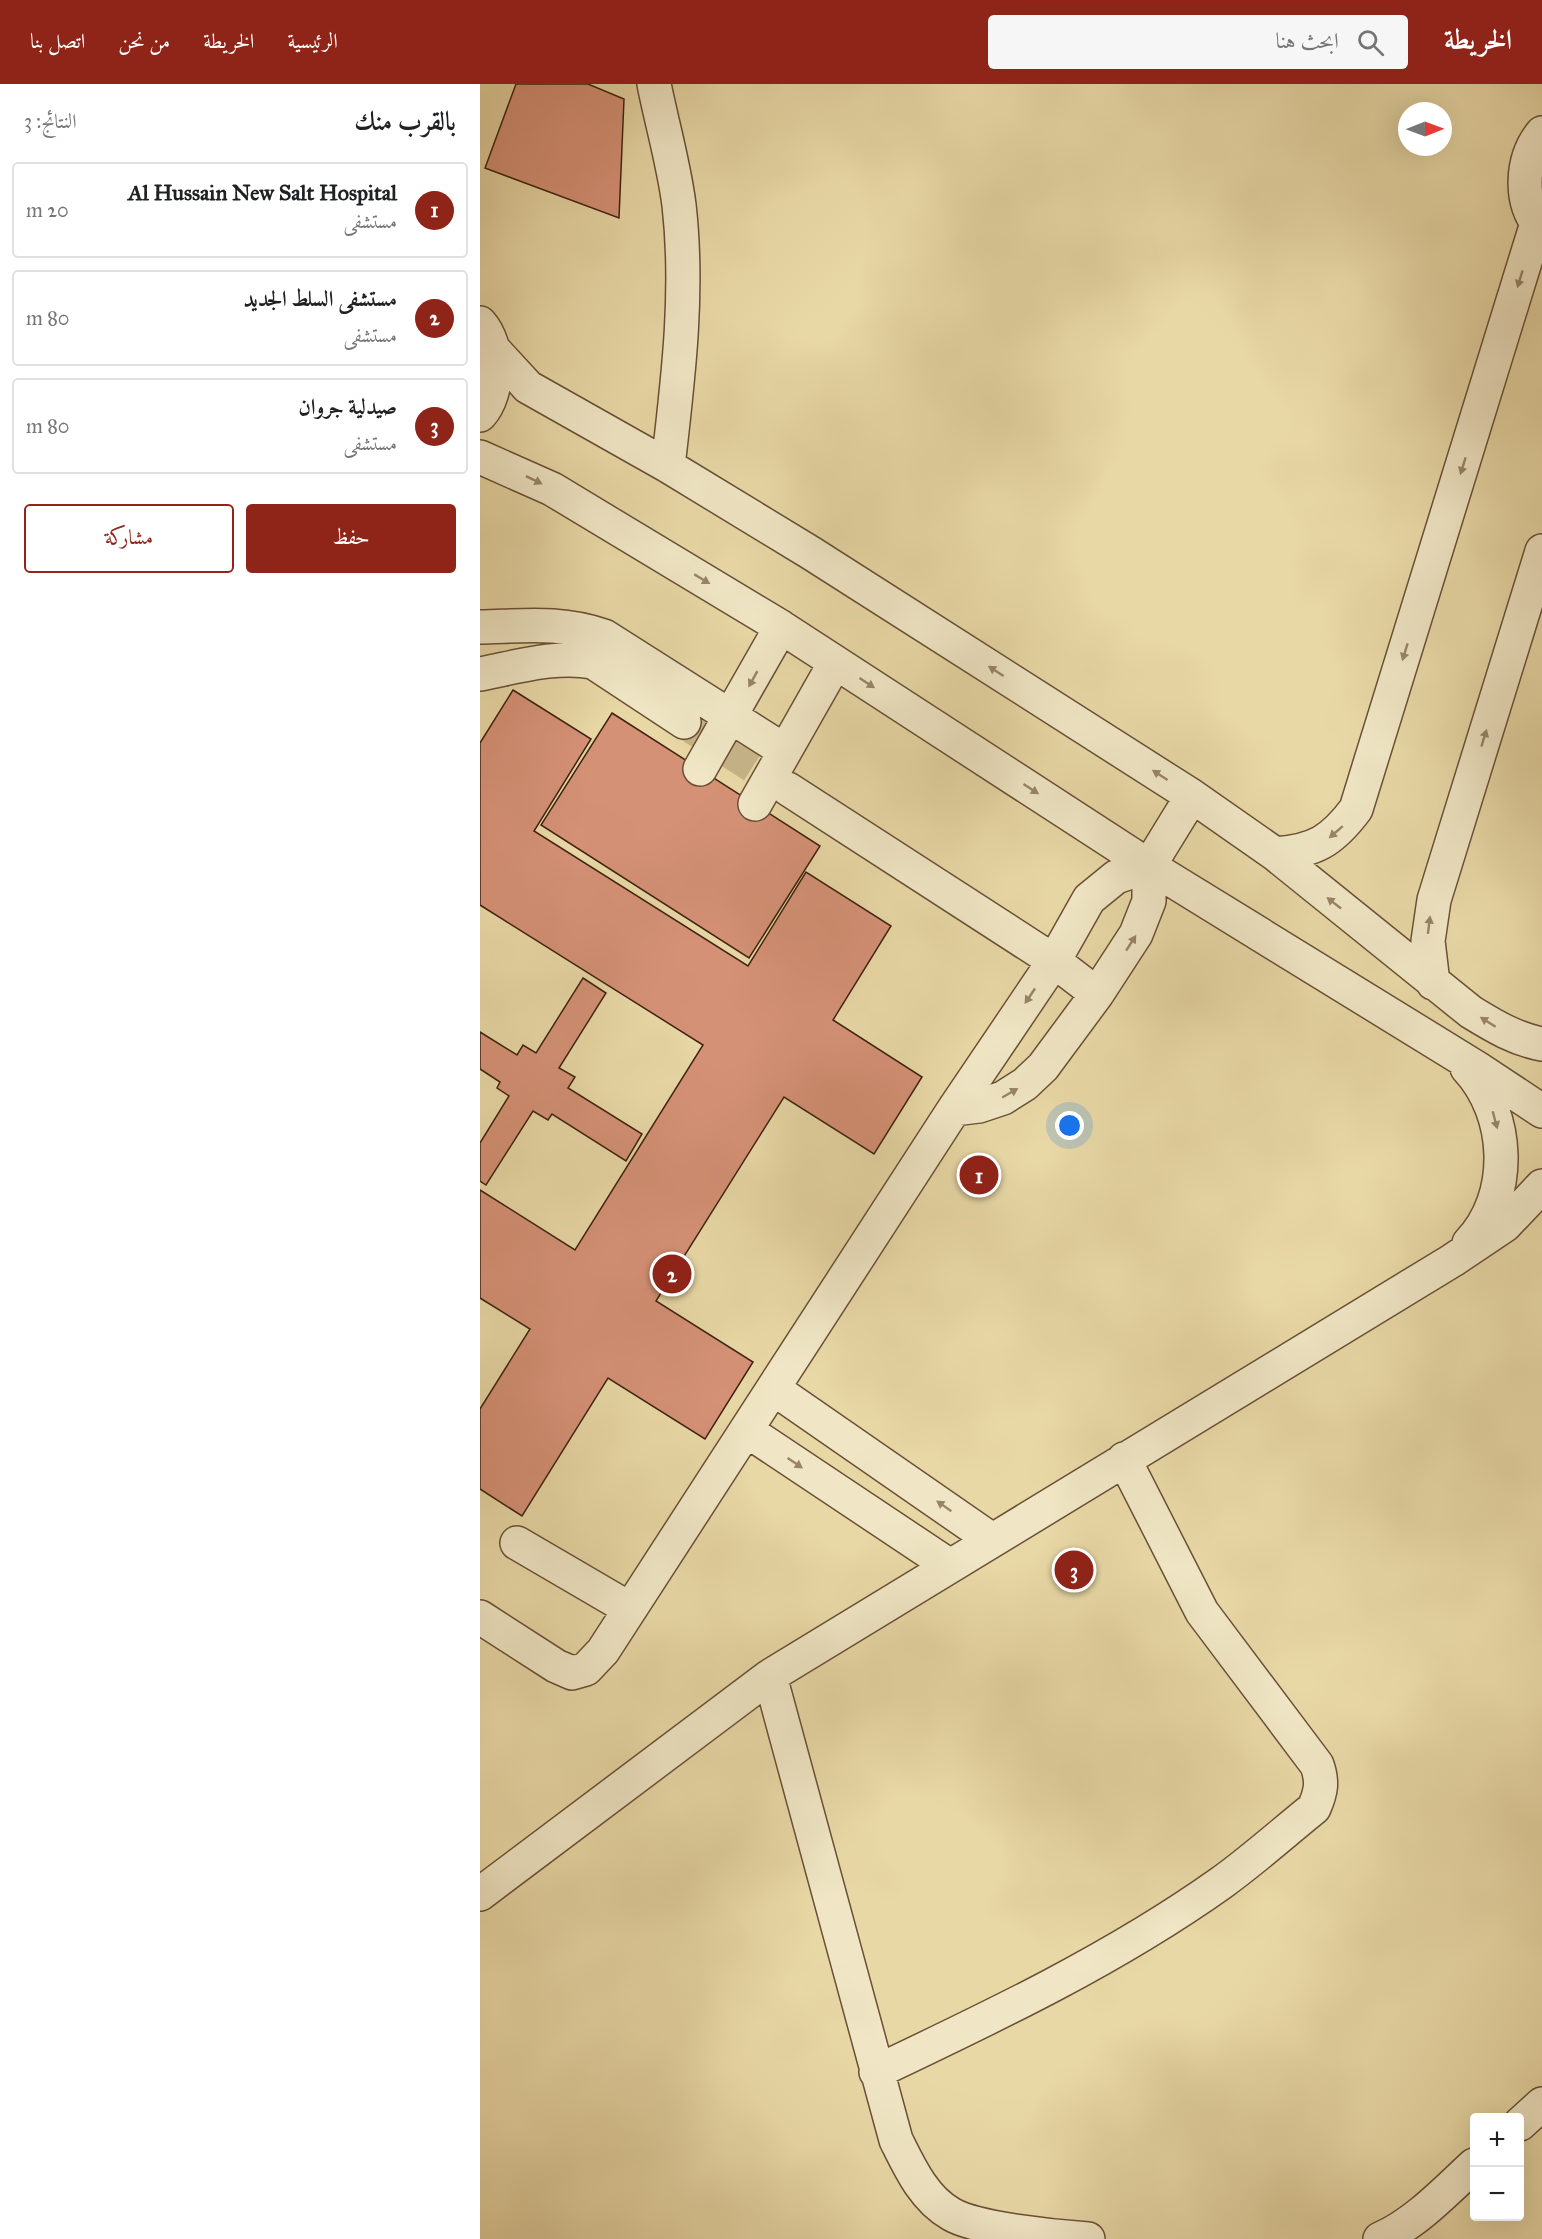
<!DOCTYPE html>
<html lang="ar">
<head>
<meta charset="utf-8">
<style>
  :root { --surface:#fff; --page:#f6f6f6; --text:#202124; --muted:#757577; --line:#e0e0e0; --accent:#8f2418 }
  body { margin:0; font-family:"IM FELL Great Primer",Amiri,serif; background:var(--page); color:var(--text); direction:rtl }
  .controls { position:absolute; right:18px; bottom:18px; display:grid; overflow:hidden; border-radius:6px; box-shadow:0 6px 24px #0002 }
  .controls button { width:54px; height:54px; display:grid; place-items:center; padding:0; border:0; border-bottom:2px solid var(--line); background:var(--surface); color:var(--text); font:30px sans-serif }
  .compass { position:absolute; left:918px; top:18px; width:54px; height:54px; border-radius:50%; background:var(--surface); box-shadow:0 6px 24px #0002; rotate:89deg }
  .you { position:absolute; left:590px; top:1042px; width:21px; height:21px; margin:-15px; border:4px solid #fff; border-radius:50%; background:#1a73e8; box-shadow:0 0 0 9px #1a73e833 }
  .badge { display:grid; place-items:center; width:39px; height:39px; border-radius:50%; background:var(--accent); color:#fff; font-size:20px; font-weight:700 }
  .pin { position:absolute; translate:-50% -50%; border:3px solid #fff; box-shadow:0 2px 6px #0006 }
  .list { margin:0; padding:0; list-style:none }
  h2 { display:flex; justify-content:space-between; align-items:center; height:78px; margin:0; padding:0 24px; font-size:26px }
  h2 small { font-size:20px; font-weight:400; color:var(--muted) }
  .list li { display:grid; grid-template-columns:39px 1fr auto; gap:18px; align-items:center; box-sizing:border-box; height:96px; margin:0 12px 12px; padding:0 12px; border:2px solid var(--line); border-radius:6px }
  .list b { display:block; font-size:22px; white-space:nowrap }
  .list p { margin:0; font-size:20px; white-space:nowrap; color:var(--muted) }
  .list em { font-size:20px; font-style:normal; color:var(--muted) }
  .actions { display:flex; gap:12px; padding:18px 24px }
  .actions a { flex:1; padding:14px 0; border:2px solid var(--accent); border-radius:6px; text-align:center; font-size:21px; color:var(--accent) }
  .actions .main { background:var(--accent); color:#fff }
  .icon { flex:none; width:33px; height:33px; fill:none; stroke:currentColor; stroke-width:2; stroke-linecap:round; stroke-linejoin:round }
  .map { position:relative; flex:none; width:1062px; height:2155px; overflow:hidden; direction:ltr }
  header { display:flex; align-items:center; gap:36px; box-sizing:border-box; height:84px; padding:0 30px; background:var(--accent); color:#fff }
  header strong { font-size:28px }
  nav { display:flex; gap:33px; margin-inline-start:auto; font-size:21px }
  .search { width:420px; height:54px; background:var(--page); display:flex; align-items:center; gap:15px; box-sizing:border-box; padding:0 21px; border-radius:6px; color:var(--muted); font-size:22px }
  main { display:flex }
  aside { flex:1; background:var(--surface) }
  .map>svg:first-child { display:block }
  .building { fill:#d59176; stroke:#3f2210; stroke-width:1.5 }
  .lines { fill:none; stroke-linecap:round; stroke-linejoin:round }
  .minor-tunnel { stroke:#c6b488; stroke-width:33; stroke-dasharray:33 16; stroke-linecap:butt }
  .minor-casing { stroke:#695036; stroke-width:36 }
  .minor { stroke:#f0e6c5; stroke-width:33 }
  .oneway { fill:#98846a }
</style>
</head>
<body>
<header>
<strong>الخريطة</strong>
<div class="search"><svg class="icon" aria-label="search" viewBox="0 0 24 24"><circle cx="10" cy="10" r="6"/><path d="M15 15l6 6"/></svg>ابحث هنا</div>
<nav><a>الرئيسية</a><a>الخريطة</a><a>من نحن</a><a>اتصل بنا</a></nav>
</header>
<main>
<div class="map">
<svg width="1062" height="2155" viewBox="0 0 1062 2155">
  <rect width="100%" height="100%" fill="#e8d8a6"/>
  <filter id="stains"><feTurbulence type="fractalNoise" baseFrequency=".00333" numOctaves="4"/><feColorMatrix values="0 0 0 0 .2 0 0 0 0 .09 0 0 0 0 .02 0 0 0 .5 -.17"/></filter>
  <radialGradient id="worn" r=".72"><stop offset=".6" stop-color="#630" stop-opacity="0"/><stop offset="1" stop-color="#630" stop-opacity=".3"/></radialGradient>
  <path class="building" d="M36,0H108L144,15L139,134L5,84Z
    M33,606L111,655L54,747L268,882L326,788L411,842L353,936L442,993L394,1070L304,1013L176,1217L273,1278L225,1355L128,1294L42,1432L0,1405V1325L50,1245L0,1214V1106L95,1166L223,961L0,821V659Z
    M132,629L340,762L269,874L61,741Z
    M103,894L126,909L79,984L95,993L88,1004L162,1050L146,1077L72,1030L68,1036L53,1027L6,1101L0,1097V1059L29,1012L17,1004L20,998L0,985V948L37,971L43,961L56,969Z"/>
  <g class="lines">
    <path class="minor-tunnel" d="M204,638L308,705"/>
    <g class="minor-casing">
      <path id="minor" d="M174,0C182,40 194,81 199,121C209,208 198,296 188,382
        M1062,49C1041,75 1038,119 1062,145
        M0,239C20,261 20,309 0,331
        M14,266L48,303L188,382L331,469L712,712L795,770L991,928C1014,942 1035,955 1062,960
        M0,373L72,405L301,543L669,782L997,984L1062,1027
        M0,543C45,542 80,537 124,552L305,667
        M0,590C37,583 75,571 113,578L204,638
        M220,685L301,543
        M308,705L574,877L617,910
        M275,720L355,579
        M795,770C835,767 852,757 876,725L1057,139
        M953,899L948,857L954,816L1062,467
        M987,984C1030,1030 1034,1112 989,1159
        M474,1025L499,1022L523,1014L545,1000L563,983L617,910L656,850L669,817V782L712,712
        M294,1305L512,1456
        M266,1346L470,1482
        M37,1459L150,1525
        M0,1533L76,1582L92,1589L106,1585L123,1567L474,1025L574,877L609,815L636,793L669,782
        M290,1592L416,2056C429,2082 443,2114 471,2130C496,2145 577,2153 608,2155
        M0,1810L290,1592L973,1176L1025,1141L1062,1102
        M396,1988C514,1932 634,1875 741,1799C773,1776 803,1749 834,1724C841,1708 843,1698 837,1681L722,1528L644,1375
        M1040,2040L1062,2020
        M900,2155C935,2140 966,2107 994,2081"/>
    </g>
    <use href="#minor" class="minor"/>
  </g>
  <defs><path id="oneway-solid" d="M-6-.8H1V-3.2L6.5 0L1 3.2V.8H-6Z" transform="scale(1.5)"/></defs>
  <g class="oneway">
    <use href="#oneway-solid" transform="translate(1040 195) rotate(107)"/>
    <use href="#oneway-solid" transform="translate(983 382) rotate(107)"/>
    <use href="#oneway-solid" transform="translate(54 396) rotate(26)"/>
    <use href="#oneway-solid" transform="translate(222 495) rotate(31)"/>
    <use href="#oneway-solid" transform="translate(925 568) rotate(107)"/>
    <use href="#oneway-solid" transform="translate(516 587) rotate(-147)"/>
    <use href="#oneway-solid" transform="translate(273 595) rotate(119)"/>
    <use href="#oneway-solid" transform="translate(387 599) rotate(33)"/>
    <use href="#oneway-solid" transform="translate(1004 654) rotate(-73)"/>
    <use href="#oneway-solid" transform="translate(680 691) rotate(-147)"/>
    <use href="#oneway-solid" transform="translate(551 705) rotate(33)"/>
    <use href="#oneway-solid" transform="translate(856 748) rotate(139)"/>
    <use href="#oneway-solid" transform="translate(854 819) rotate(-142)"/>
    <use href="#oneway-solid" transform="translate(949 841) rotate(-83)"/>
    <use href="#oneway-solid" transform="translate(651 859) rotate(-57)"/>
    <use href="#oneway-solid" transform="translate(550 912) rotate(124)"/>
    <use href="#oneway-solid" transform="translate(1008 938) rotate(-148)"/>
    <use href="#oneway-solid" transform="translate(530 1009) rotate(-30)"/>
    <use href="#oneway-solid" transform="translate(1015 1036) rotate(75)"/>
    <use href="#oneway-solid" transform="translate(315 1379) rotate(34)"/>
    <use href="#oneway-solid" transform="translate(464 1422) rotate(-145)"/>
  </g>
  <rect width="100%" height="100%" filter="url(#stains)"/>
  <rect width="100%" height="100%" fill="url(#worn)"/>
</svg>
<div class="controls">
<button>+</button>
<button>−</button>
</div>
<svg class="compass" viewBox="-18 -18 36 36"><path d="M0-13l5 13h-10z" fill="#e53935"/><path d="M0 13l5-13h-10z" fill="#757577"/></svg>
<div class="you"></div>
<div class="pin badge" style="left:499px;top:1091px">1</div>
<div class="pin badge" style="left:192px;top:1190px">2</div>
<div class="pin badge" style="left:594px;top:1486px">3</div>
</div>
<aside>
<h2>بالقرب منك<small>النتائج: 3</small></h2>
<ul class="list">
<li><span class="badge">1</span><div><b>Al Hussain New Salt Hospital</b><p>مستشفى</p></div><em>20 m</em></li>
<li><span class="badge">2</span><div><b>مستشفى السلط الجديد</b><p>مستشفى</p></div><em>80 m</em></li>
<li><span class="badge">3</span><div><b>صيدلية جروان</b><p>مستشفى</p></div><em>80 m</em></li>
</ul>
<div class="actions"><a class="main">حفظ</a><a>مشاركة</a></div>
</aside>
</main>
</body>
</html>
